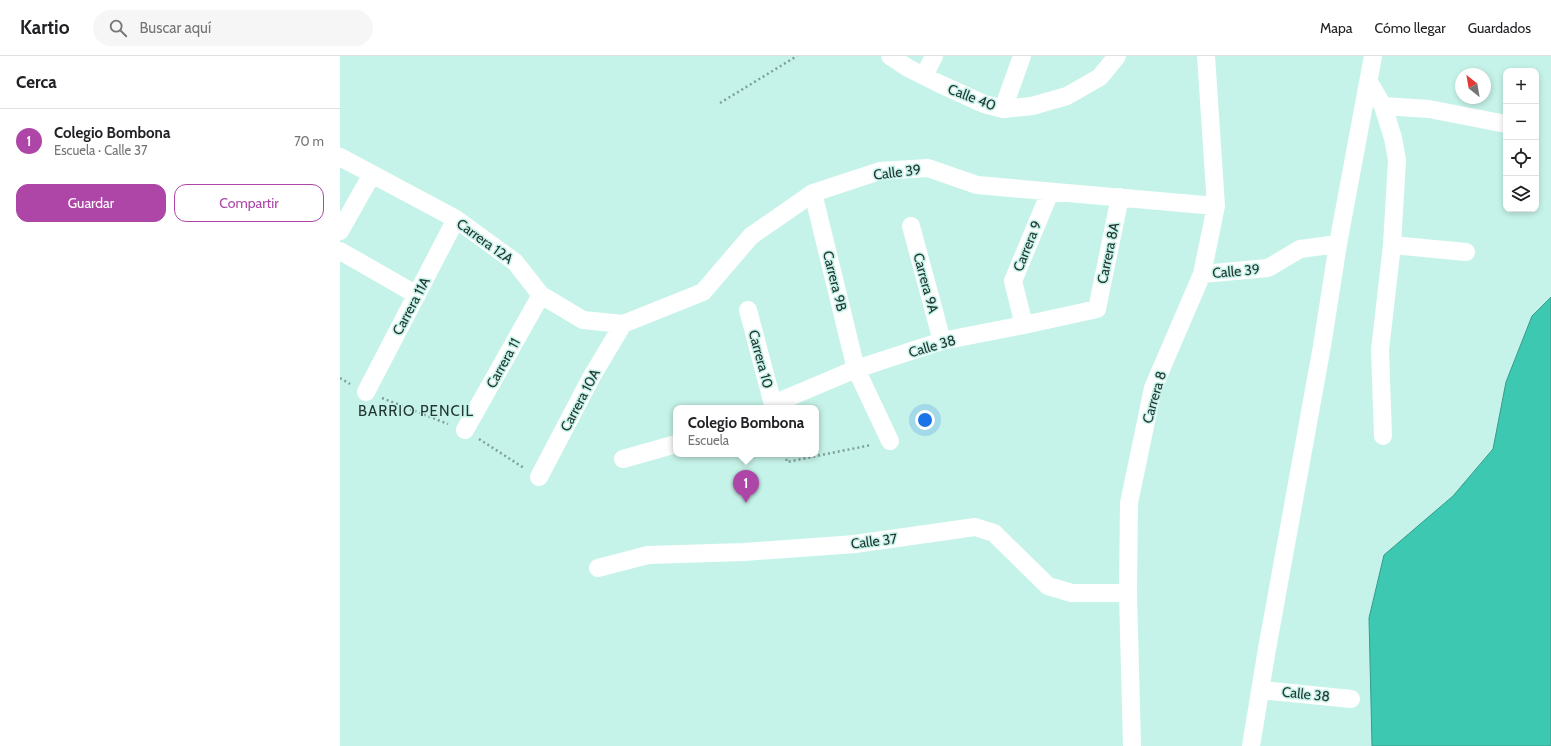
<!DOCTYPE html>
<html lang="es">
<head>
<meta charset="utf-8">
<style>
  :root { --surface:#fff; --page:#f6f6f6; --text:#202124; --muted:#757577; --line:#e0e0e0; --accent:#ae46a8 }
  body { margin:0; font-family:Cabin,sans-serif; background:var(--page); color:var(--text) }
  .controls { position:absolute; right:12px; top:12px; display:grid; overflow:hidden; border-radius:8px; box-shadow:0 2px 6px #0003 }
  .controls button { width:36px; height:36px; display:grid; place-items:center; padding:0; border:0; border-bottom:1px solid var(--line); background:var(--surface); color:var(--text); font:20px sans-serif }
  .compass { position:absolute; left:1115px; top:12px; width:36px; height:36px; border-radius:50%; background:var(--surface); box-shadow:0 2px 6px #0003; rotate:329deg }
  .you { position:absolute; left:585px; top:364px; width:14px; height:14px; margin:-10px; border:3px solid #fff; border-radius:50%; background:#1a73e8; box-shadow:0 0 0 6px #1a73e833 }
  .badge { display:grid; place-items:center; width:26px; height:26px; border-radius:50%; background:var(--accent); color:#fff; font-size:13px; font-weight:700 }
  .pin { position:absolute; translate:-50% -33px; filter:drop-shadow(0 1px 2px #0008) }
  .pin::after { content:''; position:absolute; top:21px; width:14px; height:12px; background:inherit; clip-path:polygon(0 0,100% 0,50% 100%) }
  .popup { position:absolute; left:333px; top:349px; width:146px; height:52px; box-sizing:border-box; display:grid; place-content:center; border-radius:8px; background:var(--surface); filter:drop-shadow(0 1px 3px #0005); font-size:13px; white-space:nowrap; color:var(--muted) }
  .popup b { font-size:15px; color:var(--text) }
  .popup::after { content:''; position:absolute; left:50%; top:100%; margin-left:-8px; border:8px solid transparent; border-top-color:var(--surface) }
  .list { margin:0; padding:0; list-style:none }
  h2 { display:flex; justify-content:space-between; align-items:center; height:52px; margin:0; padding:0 16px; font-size:17px }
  h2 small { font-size:13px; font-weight:400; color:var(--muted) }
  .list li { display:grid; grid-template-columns:26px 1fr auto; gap:12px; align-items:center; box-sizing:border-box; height:64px; padding:0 16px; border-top:1px solid var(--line) }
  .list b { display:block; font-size:15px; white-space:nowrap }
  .list p { margin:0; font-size:13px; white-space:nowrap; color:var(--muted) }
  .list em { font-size:13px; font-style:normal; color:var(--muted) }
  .actions { display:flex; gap:8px; padding:12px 16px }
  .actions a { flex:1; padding:9px 0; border:1px solid var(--accent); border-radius:12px; text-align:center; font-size:14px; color:var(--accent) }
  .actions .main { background:var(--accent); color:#fff }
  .icon { flex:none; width:22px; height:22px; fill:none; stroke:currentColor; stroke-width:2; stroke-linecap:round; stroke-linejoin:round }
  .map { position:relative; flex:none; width:1211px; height:690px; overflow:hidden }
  header { display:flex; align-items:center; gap:24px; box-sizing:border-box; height:56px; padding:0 20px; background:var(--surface); border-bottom:1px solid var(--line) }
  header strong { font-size:19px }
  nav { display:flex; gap:22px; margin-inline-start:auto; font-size:14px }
  .search { width:280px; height:36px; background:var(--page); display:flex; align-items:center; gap:10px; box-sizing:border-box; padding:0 14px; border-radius:22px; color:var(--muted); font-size:15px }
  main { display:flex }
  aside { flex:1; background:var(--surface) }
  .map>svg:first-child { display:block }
  .water { fill:#3dc8b2; stroke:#369c8c }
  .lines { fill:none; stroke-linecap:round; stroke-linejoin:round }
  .path { stroke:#7ea098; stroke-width:2.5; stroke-dasharray:2 3; stroke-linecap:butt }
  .street { stroke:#fff; stroke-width:18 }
  .labels { text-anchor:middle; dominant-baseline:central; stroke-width:3; stroke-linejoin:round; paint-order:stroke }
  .street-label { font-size:14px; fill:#243632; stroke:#c6f3e9 }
  .neighbourhood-label { font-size:15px; letter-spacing:1px; fill:#243632; stroke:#c6f3e9 }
</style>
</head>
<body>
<header>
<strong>Kartio</strong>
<div class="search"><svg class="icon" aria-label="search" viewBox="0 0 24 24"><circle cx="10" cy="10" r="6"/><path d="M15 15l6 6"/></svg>Buscar aquí</div>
<nav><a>Mapa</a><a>Cómo llegar</a><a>Guardados</a></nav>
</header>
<main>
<aside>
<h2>Cerca<small></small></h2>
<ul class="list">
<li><span class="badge">1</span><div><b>Colegio Bombona</b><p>Escuela · Calle 37</p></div><em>70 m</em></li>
</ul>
<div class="actions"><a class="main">Guardar</a><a>Compartir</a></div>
</aside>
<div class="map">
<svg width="1211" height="690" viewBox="0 0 1211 690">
  <rect width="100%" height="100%" fill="#c6f3e9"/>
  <path class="water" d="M1211,241V690H1032L1029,562L1044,499L1113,440L1153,393L1166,326L1192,260Z"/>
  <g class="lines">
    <path class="path" d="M380,47L457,0
      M0,322L10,328
      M42,342L108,368
      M139,383L184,412
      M445,398L447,406L531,389"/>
    <path class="street" d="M550,0L568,12L600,28L644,48L663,53L692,50L727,40L760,21L777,0
      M584,20L594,0
      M1029,26L1043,50L1053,82L1057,104L1052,189L1040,294L1043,380
      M1043,50L1089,53L1166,68
      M663,53L682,0
      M0,101L116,163L175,206L201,239L243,264L283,268L363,236L411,180L473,137L540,115L588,112L637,129L876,150
      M473,137L516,313L550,385
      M571,170L602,285
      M0,175L32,118
      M1052,189L1126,196
      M0,195L77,239
      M862,218L928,212L960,193L998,188
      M408,254L434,352
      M684,269L673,225L710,136
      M26,336L116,163
      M433,348L516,313L602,285L684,269L757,253L780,141
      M125,374L201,239
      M283,403L336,388
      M199,421L252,320L283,268
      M258,512L308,499L404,496L515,488L635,471L654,477L708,530L732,537H788
      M921,634L1011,643
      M792,690L788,537L789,447L813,332L862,218L876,150L866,0
      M911,690L927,593L982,290L998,188L1033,0"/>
  </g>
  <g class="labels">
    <g class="street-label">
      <text transform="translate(632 41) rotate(21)">Calle 40</text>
      <text transform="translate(557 116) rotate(-7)">Calle 39</text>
      <text transform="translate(145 185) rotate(36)">Carrera 12A</text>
      <text transform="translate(687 190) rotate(-68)">Carrera 9</text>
      <text transform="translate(768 197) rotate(-78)">Carrera 8A</text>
      <text transform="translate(896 215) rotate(-5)">Calle 39</text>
      <text transform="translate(495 225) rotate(76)">Carrera 9B</text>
      <text transform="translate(586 227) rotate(75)">Carrera 9A</text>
      <text transform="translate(71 250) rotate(-62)">Carrera 11A</text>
      <text transform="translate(592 290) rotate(-16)">Calle 38</text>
      <text transform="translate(421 303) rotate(75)">Carrera 10</text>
      <text transform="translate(163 307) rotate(-61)">Carrera 11</text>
      <text transform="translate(814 341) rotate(-74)">Carrera 8</text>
      <text transform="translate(240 344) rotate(-62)">Carrera 10A</text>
      <text transform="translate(534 485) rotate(-7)">Calle 37</text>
      <text transform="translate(966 638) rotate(6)">Calle 38</text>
    </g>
    <g class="neighbourhood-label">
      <text x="76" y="355">BARRIO PENCIL</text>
    </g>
  </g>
</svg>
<div class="controls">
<button>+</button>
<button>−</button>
<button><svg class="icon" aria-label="locate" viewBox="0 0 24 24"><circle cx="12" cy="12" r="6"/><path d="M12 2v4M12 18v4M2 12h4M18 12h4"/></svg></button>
<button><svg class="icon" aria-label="layers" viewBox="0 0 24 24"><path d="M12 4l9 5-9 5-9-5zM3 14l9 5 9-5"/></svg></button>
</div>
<svg class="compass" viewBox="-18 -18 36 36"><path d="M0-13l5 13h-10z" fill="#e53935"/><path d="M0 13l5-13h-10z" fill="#757577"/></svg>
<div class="you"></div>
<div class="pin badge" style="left:406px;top:447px">1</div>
<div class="popup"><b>Colegio Bombona</b>Escuela</div>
</div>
</main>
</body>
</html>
